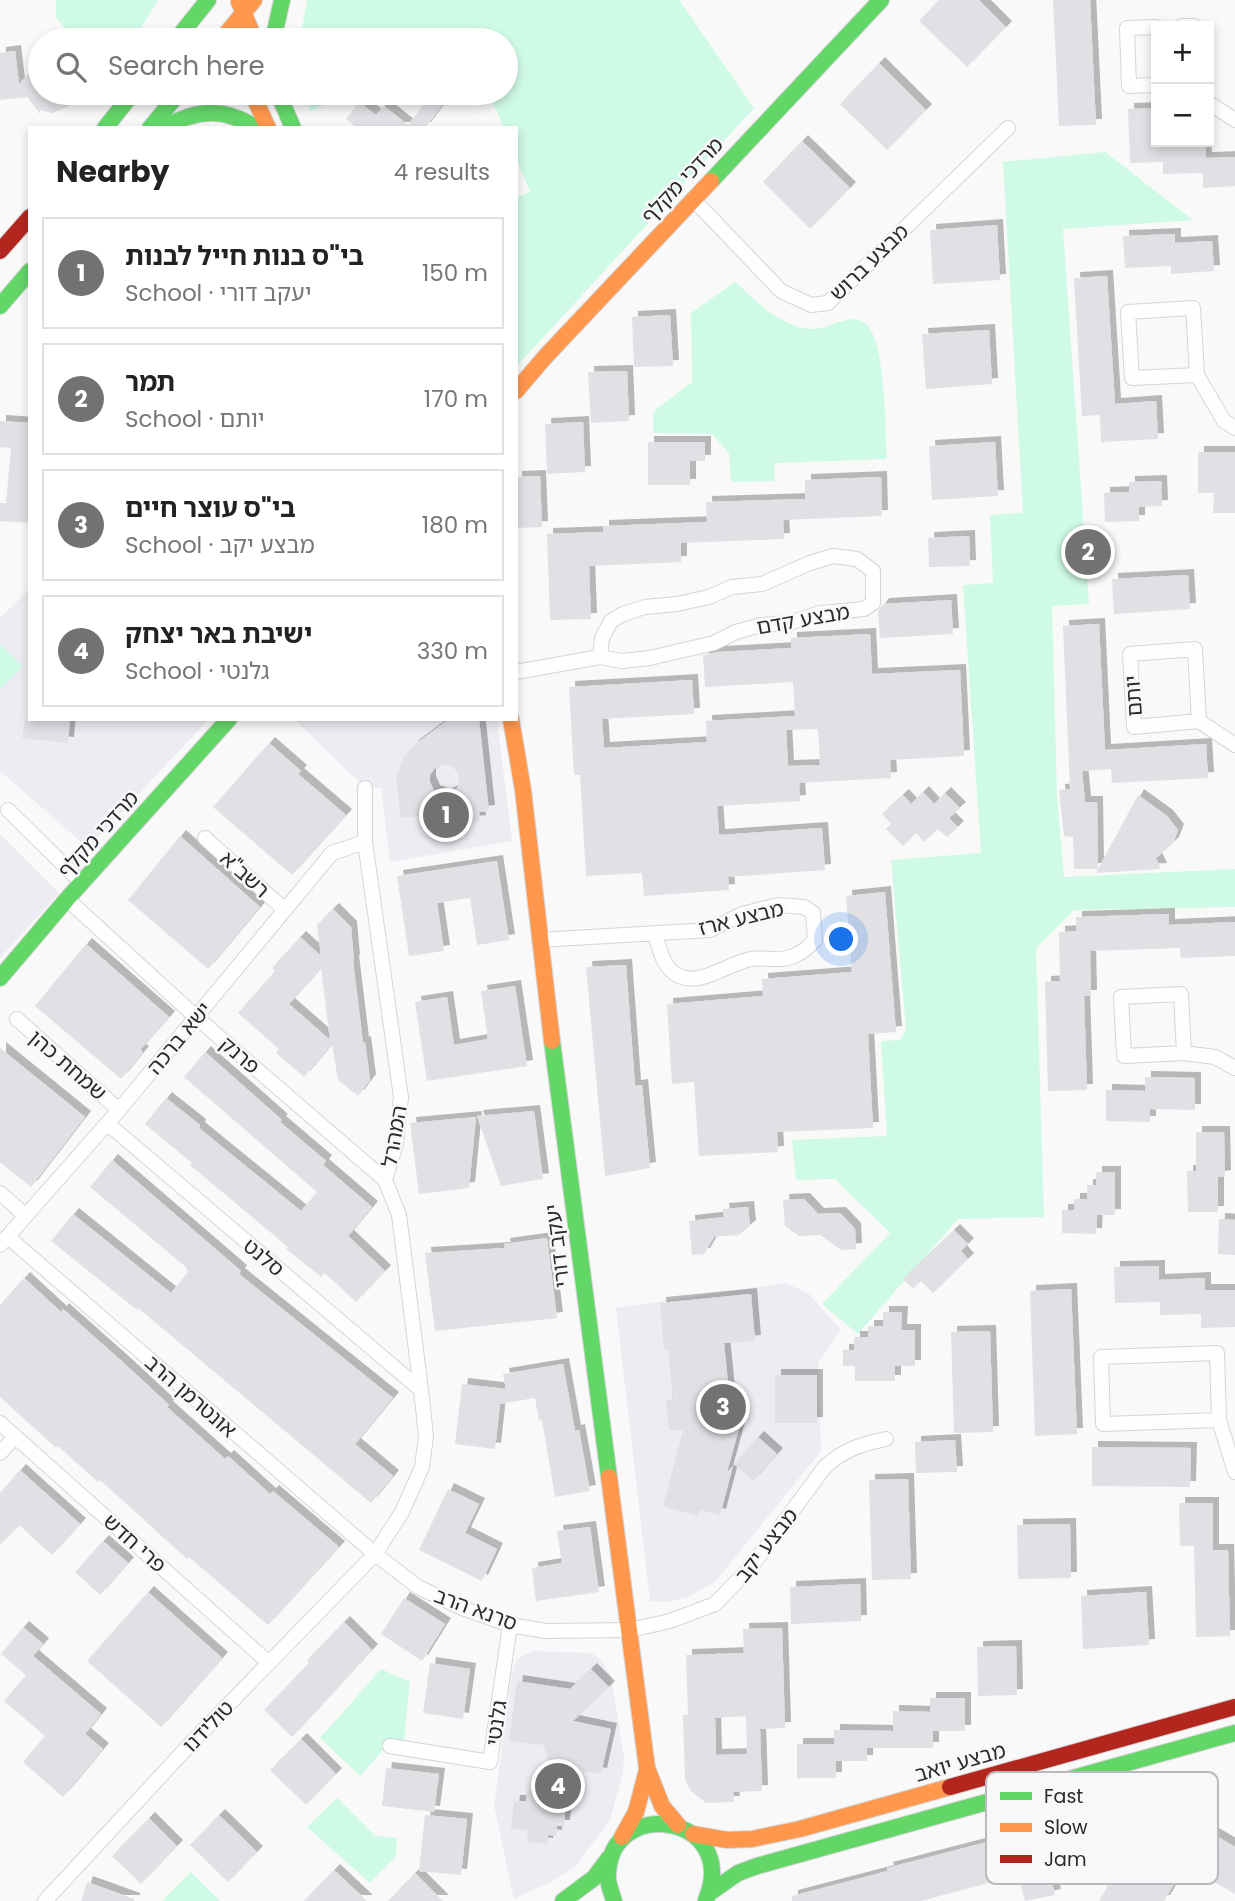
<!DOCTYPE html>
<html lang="en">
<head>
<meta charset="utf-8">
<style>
  :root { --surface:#fff; --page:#f2f2f2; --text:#222; --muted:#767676; --line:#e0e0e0; --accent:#727273 }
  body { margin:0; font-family:Poppins,"Noto Sans Hebrew",sans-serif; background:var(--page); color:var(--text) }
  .controls { position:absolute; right:21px; top:21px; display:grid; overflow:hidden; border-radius:0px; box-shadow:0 4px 10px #0003 }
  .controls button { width:63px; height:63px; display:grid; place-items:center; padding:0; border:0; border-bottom:2px solid var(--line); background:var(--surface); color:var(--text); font:35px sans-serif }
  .you { position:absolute; left:842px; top:940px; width:24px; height:24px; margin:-18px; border:5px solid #fff; border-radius:50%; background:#1a73e8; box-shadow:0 0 0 10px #1a73e833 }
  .badge { display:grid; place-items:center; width:46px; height:46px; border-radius:50%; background:var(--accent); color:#fff; font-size:23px; font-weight:700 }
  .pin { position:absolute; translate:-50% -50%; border:4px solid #fff; box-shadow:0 2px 7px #0006 }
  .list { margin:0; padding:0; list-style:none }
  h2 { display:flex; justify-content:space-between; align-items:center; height:91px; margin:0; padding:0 28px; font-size:30px }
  h2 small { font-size:23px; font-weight:400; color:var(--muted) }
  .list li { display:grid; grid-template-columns:46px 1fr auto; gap:21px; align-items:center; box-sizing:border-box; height:112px; margin:0 14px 14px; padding:0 14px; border:2px solid var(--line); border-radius:0px }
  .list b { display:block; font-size:26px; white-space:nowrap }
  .list p { margin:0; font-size:23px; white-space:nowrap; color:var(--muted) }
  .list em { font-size:23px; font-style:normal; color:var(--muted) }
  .icon { flex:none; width:38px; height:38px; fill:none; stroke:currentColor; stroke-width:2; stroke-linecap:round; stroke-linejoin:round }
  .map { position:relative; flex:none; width:1235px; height:1901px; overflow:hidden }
  .search { position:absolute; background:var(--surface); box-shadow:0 4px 10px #0003; left:28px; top:28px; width:490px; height:77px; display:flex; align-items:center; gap:18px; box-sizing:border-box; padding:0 24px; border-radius:38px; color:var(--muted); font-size:26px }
  .panel { position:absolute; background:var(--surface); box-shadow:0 4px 10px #0003; left:28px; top:126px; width:490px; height:595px; border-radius:0px }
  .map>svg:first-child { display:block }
  .built { fill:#ececf2 }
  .green { fill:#cffae6 }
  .building { fill:#e1e1e5; fill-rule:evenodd; filter:url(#shadow) }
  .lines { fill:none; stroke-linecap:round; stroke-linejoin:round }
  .street-casing { stroke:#d5d5d6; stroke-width:16 }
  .fast-casing { stroke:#d5d5d6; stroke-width:18 }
  .slow-casing { stroke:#d5d5d6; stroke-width:18 }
  .jam-casing { stroke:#d5d5d6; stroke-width:18 }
  .street { stroke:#fefefe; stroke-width:14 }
  .fast { stroke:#63d668; stroke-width:16 }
  .slow { stroke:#ff974d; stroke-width:16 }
  .jam { stroke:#b3261e; stroke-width:16 }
  .labels { text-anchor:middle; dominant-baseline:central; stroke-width:5; stroke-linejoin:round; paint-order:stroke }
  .street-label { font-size:21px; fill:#2a2a2b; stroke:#f8f8fb }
  .key { fill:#f8f8fb; stroke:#bababd; stroke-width:2 }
  .key-label { font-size:19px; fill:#2a2a2b }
</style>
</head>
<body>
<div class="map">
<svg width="1235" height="1901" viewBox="0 0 1235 1901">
  <defs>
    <filter id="shadow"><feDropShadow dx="6" dy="-6" stdDeviation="0" flood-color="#0004"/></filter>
  </defs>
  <rect width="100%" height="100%" fill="#f9f9fa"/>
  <path class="built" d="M30,589V719H209L88,848L0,771V618Z
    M294,719H497L512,841L390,862L381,788H365Z
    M0,834L59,893L0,958Z
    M785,1283L808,1293L841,1330L818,1363L821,1451L716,1581L688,1597L666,1602L650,1601L616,1308Z
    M532,1651L592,1653L601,1660L611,1676L624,1757L623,1772L610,1820L575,1867L553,1881L514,1899L494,1806L512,1673L517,1659Z"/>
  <path class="green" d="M56,0H158L134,40H74L56,17Z
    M307,0H679L754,108L516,367V198L530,192L516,158V128H504L489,93H506V40H300Z
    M301,93H350L311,111Z
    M1105,152L1193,220L1063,229L1089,604L1052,606L1057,796L1064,877L1235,869V907L1074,910L1036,948L1044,1217L958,1219L858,1334L822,1304L890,1233L835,1179L796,1180L792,1140L887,1136L881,1041L900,1040L906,1029L891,860L981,853L963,585L993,583L990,515L1023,513L1003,162Z
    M735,282C758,302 780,327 812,329C829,330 854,309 868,326C886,347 885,430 887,459L775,463L774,481L731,482L729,453L712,434L653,433V412L692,382L691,313Z
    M0,643L23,666L0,690Z
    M381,1669L410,1682L404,1741L390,1742L360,1776L320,1738Z
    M337,1798L375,1836L397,1838L396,1857L370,1883L307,1827Z
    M191,1872L220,1901H162Z"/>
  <path class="building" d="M939,0H979L1006,27L967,67L919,21Z
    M1053,0H1090L1096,125L1059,126Z
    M15,51L19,84L40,62V93H78L69,106L53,113L40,110V114L27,97L0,100V53Z
    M879,63L926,110L887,150L840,104Z
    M431,95L443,104L425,128H357L346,119L359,102L376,115L384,106L408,125Z
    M1156,108V142H1205L1206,158L1235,157V186L1203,188V173L1163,174V162L1130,163L1128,109Z
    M802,141L850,188L810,229L763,182Z
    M997,225L1000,280L933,284L930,230Z
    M1175,234V243L1212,241L1214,271L1171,274V266L1125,268L1123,236Z
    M1107,276L1115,404L1156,401L1158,439L1101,442L1100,415L1082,416L1074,278Z
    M670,315L673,366L634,367L632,317Z
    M989,330L992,384L926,389L922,334Z
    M627,371L629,421L591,423L588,372Z
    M0,421L30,423V523L0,521V503H6L11,448L0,447Z
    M583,422L585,472L547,474L545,424Z
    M648,442H705V461H690V485H648Z
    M995,442L998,496L932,500L929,446Z
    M1198,452H1235V513H1213L1214,493H1198Z
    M540,476L542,527L516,528V477Z
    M881,477L882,516L783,520L784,539L681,543V562L589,566L591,619L550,620L547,534L603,532V526L707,522L706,502L805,499V480Z
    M1161,481L1162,506L1139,507V521L1105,522L1104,493L1129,492V482Z
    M969,536L970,566L929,567L928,538Z
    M1188,575L1190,609L1114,614L1112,579Z
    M951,600L953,634L880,638L878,611L883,604Z
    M1099,624L1105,750L1206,744L1208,778L1112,783L1111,769L1082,771L1085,802H1097L1098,869L1138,795L1167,816L1178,830L1173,843L1156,858L1161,869L1096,873L1098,869H1074L1073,837L1064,836L1059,790L1070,789L1063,626Z
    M870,634L872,674L960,670L964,756L890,760L891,778L799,783L800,801L717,806L719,835L822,828L825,870L728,877L729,890L644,896L642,873L586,876L580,775H574L569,687L692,680L694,714L602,719L604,748L707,742L706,721L795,716L793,682L705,687L703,655L718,652L791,648V638ZM818,729L820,765L788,766L786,730Z
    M25,719H70L68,743L22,738Z
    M449,719H479L489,811L479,812L480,821L420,828L419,816L401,818L396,777L404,757L414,745ZM443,765H449L457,771L459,779L457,788L445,795L434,791L430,782V775L434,769Z
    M269,743L301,771L298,774L346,815L292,875L213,807Z
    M923,792L934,804L945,793L960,808L949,818L958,827L947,837L938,829L924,842L916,833L903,846L886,829L891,824L882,814L903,795L911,804Z
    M180,836L260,907L208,969L128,900Z
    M497,861L509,940L477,945L470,898L437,903L444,951L409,956L397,876Z
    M885,892L896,1032L868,1034L873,1128L777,1132L778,1152L699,1156L694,1082L672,1084L667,1004L763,996L762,979L852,972L846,896Z
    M333,909L351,927L354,961H353L363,1043L365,1042L370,1080L358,1096L338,1080L332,1044L304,1077L276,1053L279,1049L238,1013L275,971L272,968L300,937L321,956L317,925ZM321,968L330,1040L289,1004Z
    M1169,914V925L1235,922V956L1181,958L1180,948L1090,951L1091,996H1084L1087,1090L1048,1091L1045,982L1060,981L1059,932L1076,931V917Z
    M86,944L169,1017L140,1050L143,1052L121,1079L35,1006Z
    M626,965L635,1086L642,1085L650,1168L605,1176L586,967Z
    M515,986L527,1066L427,1081L415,1002L447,997L454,1045L488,1039L481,991Z
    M0,1048L85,1117L31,1187L0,1162Z
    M205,1052L282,1120L280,1122L326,1161L323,1165L372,1207L348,1236L385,1271L356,1302L325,1273L321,1277L286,1249L288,1247L190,1165L192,1163L145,1124L166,1098L200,1125L199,1128L301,1211L317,1192L184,1077Z
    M1145,1077L1195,1078V1110L1150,1109V1122L1106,1121V1090L1145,1091Z
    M534,1111L543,1179L501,1186L477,1116Z
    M476,1117L469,1188L419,1194L410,1123Z
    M1196,1132H1224L1225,1176L1218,1177V1212H1188L1187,1171H1196Z
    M112,1160L241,1271L239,1274L393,1398L355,1444L393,1476L371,1503L138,1308L137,1310L51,1241L73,1214L171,1293L188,1272L186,1270L187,1268L90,1187Z
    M1096,1172H1115V1215H1097L1096,1234L1062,1233V1210H1074V1199H1087V1185H1096Z
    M804,1199L818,1214L840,1213L855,1229L856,1249L841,1250L820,1235L799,1236L785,1226L783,1200Z
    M748,1207L750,1226L739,1235L714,1237L704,1254L692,1255L689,1221L724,1217L723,1209Z
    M1219,1219L1235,1220V1255L1218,1254Z
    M954,1230L968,1244L961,1251L968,1259L933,1293L921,1281L913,1289L903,1279Z
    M547,1238L557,1318L435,1331L425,1253L505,1248L504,1244Z
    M1159,1266V1280L1205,1278V1290H1235V1327L1201,1328V1314L1160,1315V1302L1115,1303L1114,1267Z
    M24,1278L61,1312L63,1309L127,1366L169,1405L167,1407L225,1459L228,1456L270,1494L273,1491L339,1547L268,1625L189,1557L187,1559L100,1480L98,1482L58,1446L56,1448L0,1397V1305Z
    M1071,1289L1077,1434L1035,1436L1030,1291Z
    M751,1294L755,1341L724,1343L731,1413L741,1421L727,1472L733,1466L720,1515L700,1510L698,1516L663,1506L683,1430H669L666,1400L673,1399L668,1349H664L660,1303Z
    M883,1312H902L901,1330H915V1366H895V1381H855V1366H843V1350H854V1337H868V1326H883Z
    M990,1331L993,1432L954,1433L951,1332Z
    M563,1364L575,1431L579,1430L590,1491L555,1497L542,1420L539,1421L535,1398L500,1404L495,1449L455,1444L462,1384L506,1389L503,1374Z
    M775,1375H817V1423H775Z
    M758,1437L777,1454L753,1481L734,1464Z
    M955,1440L957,1472L916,1473L915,1442Z
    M1092,1447L1191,1448L1190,1487L1092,1486Z
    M20,1470L80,1524L52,1555L19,1525L0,1545V1493Z
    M908,1479L911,1579L872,1580L869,1480Z
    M448,1489L479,1504L465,1533L497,1549L482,1581L419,1550Z
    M1179,1503H1213V1550H1228L1230,1636L1196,1637L1194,1546H1180Z
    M1070,1524L1071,1578L1018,1579L1017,1525Z
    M590,1527L599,1592L536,1601L532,1568L562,1563L557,1531Z
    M103,1541L128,1563L100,1595L75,1572Z
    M860,1584L861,1621L791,1624L790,1587Z
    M148,1592L222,1658L161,1727L87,1661Z
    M1146,1592L1149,1645L1083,1649L1081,1596Z
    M404,1598L445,1624L422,1661L381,1634Z
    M344,1622L372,1650L292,1737L264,1710L309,1663L307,1660Z
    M23,1627L43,1644L33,1656L101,1714L85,1734L103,1749L63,1797L23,1762L45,1736L4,1701L26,1675L1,1654Z
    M782,1628L785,1728L760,1729L762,1791L733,1792L734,1802L706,1803L690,1790L685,1780L683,1715H688L686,1655L744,1653L743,1629ZM746,1716L747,1754L716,1755L715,1718Z
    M1016,1646L1017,1695L978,1696L977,1647Z
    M430,1663L470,1669L463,1719L423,1713Z
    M591,1669L609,1687L573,1721L611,1729L601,1774L578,1770L552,1776L544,1745L509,1741L517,1681L570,1689Z
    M930,1698H965V1731H933V1748H867V1761H836V1778H797V1744H834V1730L893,1731V1711L930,1712Z
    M301,1739L336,1774L306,1805L270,1770Z
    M386,1768L439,1774L434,1812L382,1806Z
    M527,1790L556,1792L555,1802L566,1803L564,1826H557L556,1836L548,1835L547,1844L527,1842L528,1830L511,1829L514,1801H526Z
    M1157,1801L1235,1847V1894L1185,1865L1164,1901H1099Z
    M219,1815L257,1852L228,1882L190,1845Z
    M425,1815L467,1819L461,1875L419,1871Z
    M149,1818L177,1846L141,1884L112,1856Z
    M1022,1833L1026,1850L1042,1846L1055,1895L1025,1901L1018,1875L921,1901H792V1896L888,1871L887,1868Z
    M334,1870L367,1901H304Z
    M415,1873L443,1901H388Z
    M87,1882L134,1899V1901H81Z"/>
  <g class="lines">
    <g class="street-casing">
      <path id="street" d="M1182,26H1194
        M1156,27L1127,28L1129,86L1156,85
        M1209,103L1235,120
        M693,199L781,291L811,305L828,303L1008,128
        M1193,308L1197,375L1132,378L1128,312Z
        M1197,375L1224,421L1235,428
        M833,556L857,559L873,571V603L864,609L820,613L789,623L761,625L736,632L714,643L650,658L622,661L600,657L602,638L611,621L623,614L645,607L677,604L709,597L732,587L762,584L810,563Z
        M1195,649L1199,721L1134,727L1130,654Z
        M516,672L600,657
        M1199,721L1235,745
        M8,810L82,883
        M205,838L285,910
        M67,899L196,1017L385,1180
        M539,940L710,930L742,914L778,905L804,907L813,913L815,940C809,947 803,952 794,956C781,962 764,957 751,959C727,963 698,990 674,973C662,964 659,947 655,934
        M1181,994L1184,1053L1124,1056L1121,997Z
        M17,1019L119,1110
        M1184,1053L1215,1057L1235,1068
        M108,1124L421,1390
        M0,1193L26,1216
        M8,1237L375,1554L418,1587L462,1608L510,1625L546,1631L630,1630L670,1621L715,1604L751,1567L824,1468C842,1450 862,1444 886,1439
        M0,1245L119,1110L332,853L365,842
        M1219,1420L1103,1424L1101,1357L1217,1353L1219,1420L1235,1472
        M0,1423L269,1663
        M0,1453L15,1437
        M390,1746L490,1762L510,1625
        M45,1901L194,1740L375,1554L402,1512L422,1467L426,1436L421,1390L399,1215L385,1180L396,1144L401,1097L365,842V788"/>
    </g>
    <g class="fast-casing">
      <path id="fast" d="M176,40L208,0
        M273,40L282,0
        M278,93L293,128
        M105,128L133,93
        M150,128L179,93
        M164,128C196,109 225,107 256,128
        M711,181L881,0
        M0,306L30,271
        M0,978L67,899L229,719
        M552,1041L609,1477
        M708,1894L738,1873L757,1866L1235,1733
        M563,1901L594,1878L609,1858
        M614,1901C612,1893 607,1883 608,1875C610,1794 741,1815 706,1900"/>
    </g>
    <g class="slow-casing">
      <path id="slow" d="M239,2L255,40
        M221,40L254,0
        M252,93L268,128
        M516,391L545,357L711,181
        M511,719L523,790L552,1041
        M609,1477L647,1768L662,1806L678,1825
        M693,1834L727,1840L752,1839L800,1829L950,1787
        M622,1837L636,1812L647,1770"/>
    </g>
    <g class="jam-casing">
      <path id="jam" d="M0,251L30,217
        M950,1787L1235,1707"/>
    </g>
    <use href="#street" class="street"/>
    <use href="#fast" class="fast"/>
    <use href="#slow" class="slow"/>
    <use href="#jam" class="jam"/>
  </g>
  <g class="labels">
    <g class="street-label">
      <text transform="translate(682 180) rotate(-47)">מרדכי מקלף</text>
      <text transform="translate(869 262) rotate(-44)">מבצע ברוש</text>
      <text transform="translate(803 619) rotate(-10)">מבצע קדם</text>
      <text transform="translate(1133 696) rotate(-94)">יותם</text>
      <text transform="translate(98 834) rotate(-48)">מרדכי מקלף</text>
      <text transform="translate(245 874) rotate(42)">רשב"א</text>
      <text transform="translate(741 918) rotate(-14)">מבצע ארז</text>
      <text transform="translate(179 1038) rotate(-50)">ישא ברכה</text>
      <text transform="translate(240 1055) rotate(41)">פרנק</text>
      <text transform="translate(68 1065) rotate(41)">שמחת כהן</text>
      <text transform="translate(394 1136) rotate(-80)">המהרל</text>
      <text transform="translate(557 1246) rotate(-97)">יעקב דורי</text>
      <text transform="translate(264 1257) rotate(40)">סלנט</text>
      <text transform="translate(191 1396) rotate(41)">אונטרמן הרב</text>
      <text transform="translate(135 1543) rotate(42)">פרי חדש</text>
      <text transform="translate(766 1545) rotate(-52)">מבצע יקב</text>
      <text transform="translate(476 1609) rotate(20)">סרנא הרב</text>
      <text transform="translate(496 1723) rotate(-82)">גלנטי</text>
      <text transform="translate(208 1726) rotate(-46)">טולידנו</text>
      <text transform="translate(960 1762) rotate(-16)">מבצע יואב</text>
    </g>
  </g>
  <rect x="986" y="1772" width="232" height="112" rx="10" class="key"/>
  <rect x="1000" y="1792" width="32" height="8" fill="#63d668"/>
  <rect x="1000" y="1823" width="32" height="9" fill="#ff974d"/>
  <rect x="1000" y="1855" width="32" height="8" fill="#b3261e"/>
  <g class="key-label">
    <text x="1044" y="1803">Fast</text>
    <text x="1044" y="1834">Slow</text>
    <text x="1044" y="1866">Jam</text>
  </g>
</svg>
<div class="controls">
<button>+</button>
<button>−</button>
</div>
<div class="you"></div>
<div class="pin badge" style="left:446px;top:815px">1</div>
<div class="pin badge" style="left:1088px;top:552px">2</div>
<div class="pin badge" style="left:723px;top:1407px">3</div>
<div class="pin badge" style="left:558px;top:1786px">4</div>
<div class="search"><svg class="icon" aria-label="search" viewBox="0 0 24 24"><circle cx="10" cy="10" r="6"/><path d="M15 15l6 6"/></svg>Search here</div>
<section class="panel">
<h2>Nearby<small>4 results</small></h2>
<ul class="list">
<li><span class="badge">1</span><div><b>בי&quot;ס בנות חייל לבנות</b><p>School · יעקב דורי</p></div><em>150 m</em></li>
<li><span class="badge">2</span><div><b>תמר</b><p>School · יותם</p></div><em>170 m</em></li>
<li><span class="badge">3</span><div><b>בי&quot;ס עוצר חיים</b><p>School · מבצע יקב</p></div><em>180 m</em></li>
<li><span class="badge">4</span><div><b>ישיבת באר יצחק</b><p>School · גלנטי</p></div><em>330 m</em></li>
</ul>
</section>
</div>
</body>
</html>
